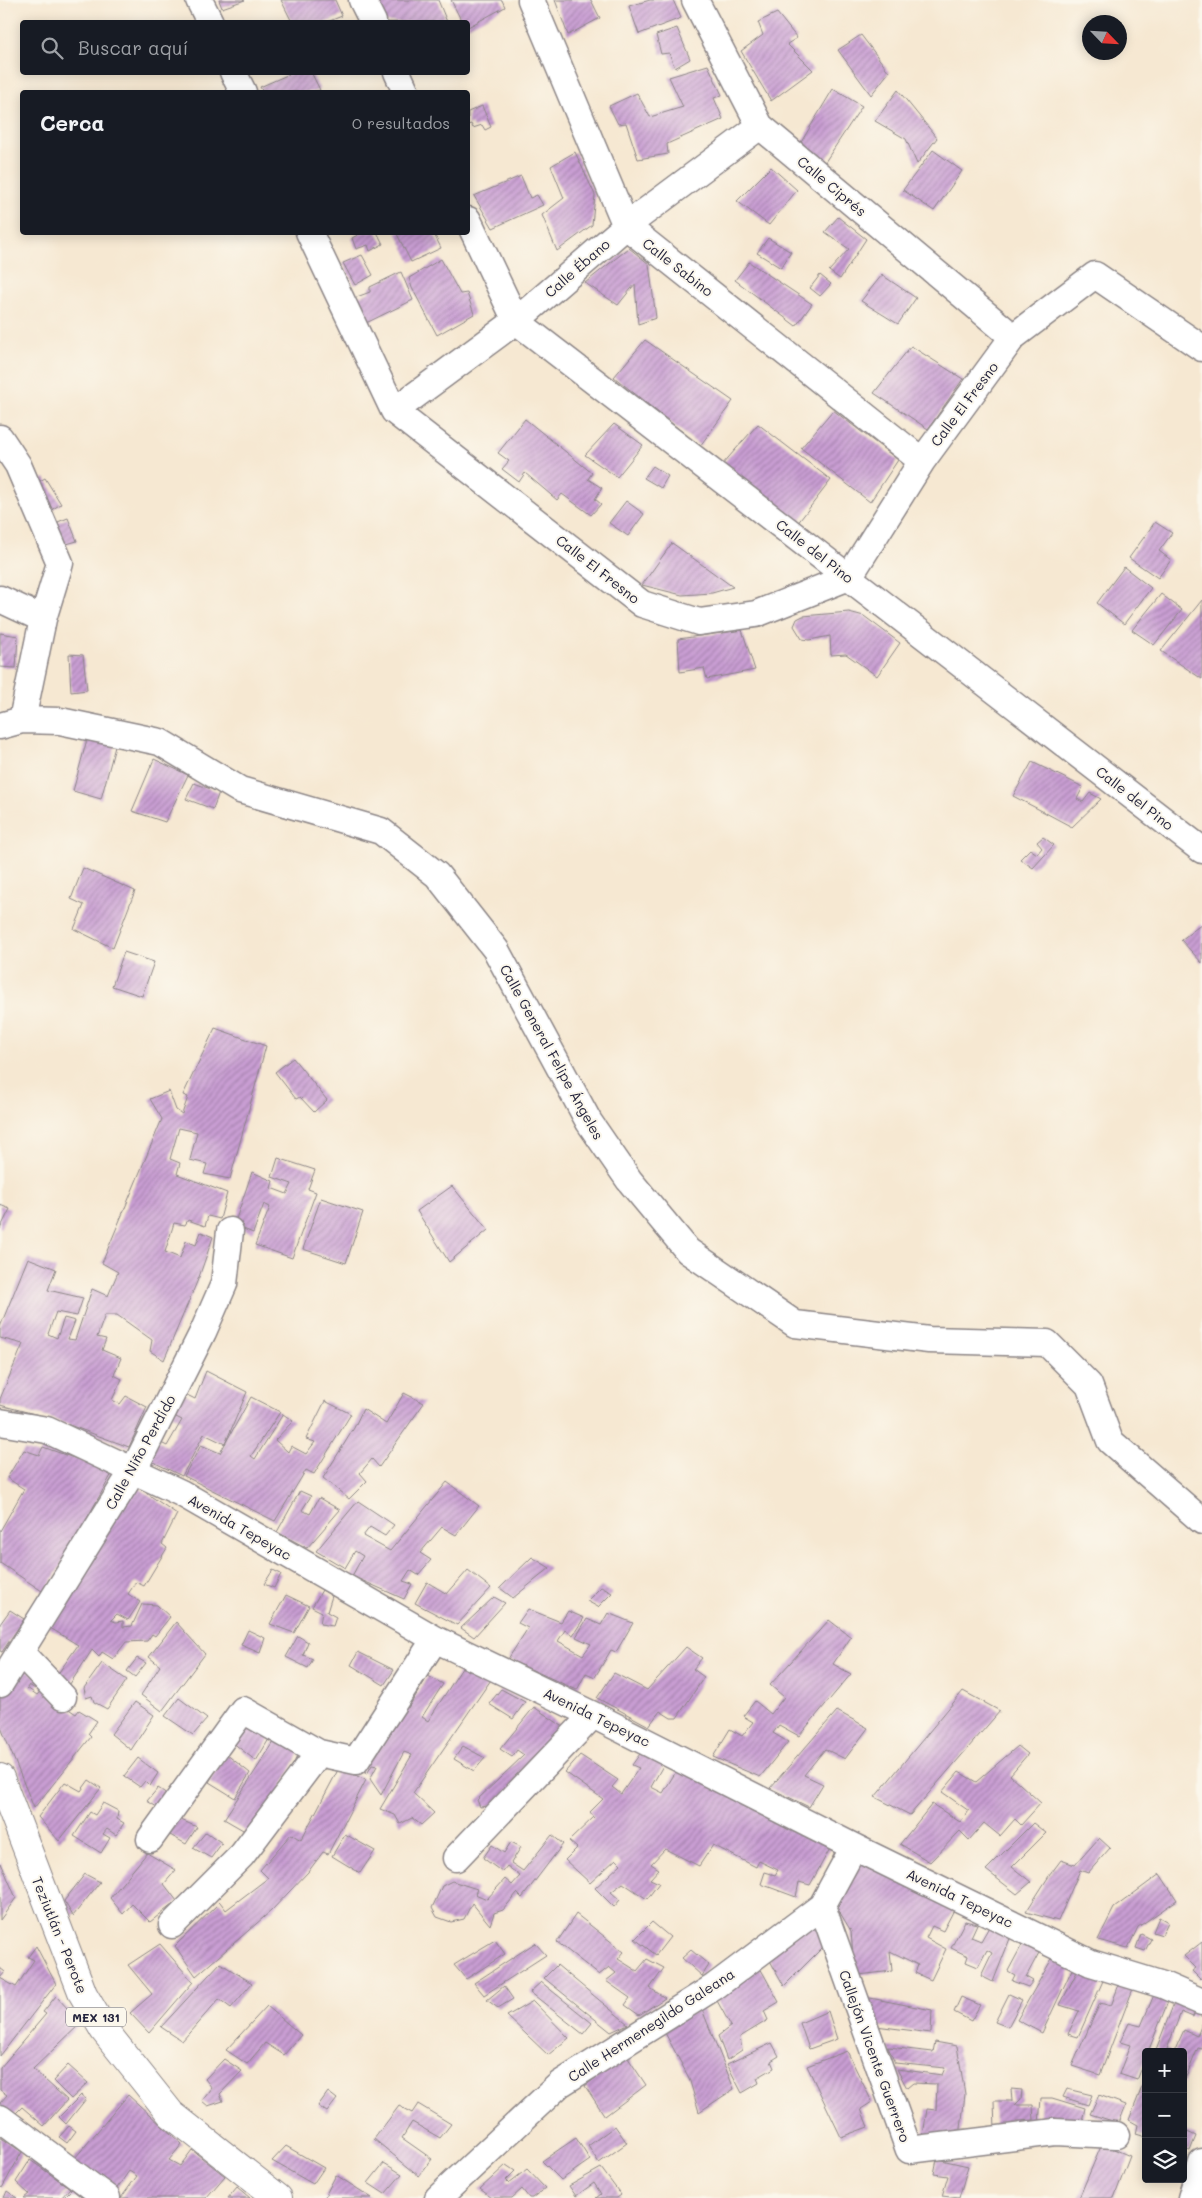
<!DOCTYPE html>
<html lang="es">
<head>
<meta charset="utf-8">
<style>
  :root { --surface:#171b24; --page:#20242c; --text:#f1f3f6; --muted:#9ea1a6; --line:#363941 }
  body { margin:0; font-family:Mali,sans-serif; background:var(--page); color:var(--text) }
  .controls { position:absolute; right:15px; bottom:15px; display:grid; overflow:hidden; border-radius:5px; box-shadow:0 2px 12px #0003 }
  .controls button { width:45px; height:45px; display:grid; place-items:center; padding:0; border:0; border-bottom:1px solid var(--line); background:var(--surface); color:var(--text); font:25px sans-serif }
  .compass { position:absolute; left:1082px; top:15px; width:45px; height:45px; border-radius:50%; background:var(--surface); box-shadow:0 2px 12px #0003; rotate:115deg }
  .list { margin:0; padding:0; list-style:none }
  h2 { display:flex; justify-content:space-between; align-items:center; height:65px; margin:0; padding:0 20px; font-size:21px }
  h2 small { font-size:16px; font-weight:400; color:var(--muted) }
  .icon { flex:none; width:28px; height:28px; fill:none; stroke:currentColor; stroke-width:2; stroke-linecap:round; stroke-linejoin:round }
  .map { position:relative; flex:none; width:1202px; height:2198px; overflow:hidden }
  .search { position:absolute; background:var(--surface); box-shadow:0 2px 12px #0003; left:20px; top:20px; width:450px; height:55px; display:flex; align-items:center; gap:12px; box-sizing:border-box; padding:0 18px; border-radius:5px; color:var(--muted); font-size:19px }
  .panel { position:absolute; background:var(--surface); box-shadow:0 2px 12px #0003; left:20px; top:90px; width:450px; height:145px; border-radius:5px }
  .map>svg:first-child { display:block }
  .building { fill:url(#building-hatch) }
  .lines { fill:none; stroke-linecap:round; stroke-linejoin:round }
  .street-casing { stroke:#8c8586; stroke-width:29 }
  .primary-casing { stroke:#8c8586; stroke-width:30 }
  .street { stroke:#fff; stroke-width:26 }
  .primary { stroke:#fff; stroke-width:28 }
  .labels { text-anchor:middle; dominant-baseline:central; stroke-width:4; stroke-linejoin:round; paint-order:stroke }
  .shield { fill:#fbf7ec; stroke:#636270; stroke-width:1 }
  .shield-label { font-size:12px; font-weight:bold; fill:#22223b }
  .street-label { font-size:14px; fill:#22223b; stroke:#fbf7ec }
</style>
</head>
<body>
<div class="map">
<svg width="1202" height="2198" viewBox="0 0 1202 2198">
  <defs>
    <pattern id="building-hatch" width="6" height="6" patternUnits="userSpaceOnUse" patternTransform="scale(1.25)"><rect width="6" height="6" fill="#c99ed3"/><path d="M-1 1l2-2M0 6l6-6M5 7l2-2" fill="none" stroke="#a380ac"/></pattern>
  </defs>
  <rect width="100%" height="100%" fill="#fbf7ec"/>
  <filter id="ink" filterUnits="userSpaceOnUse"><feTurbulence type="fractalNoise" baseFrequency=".02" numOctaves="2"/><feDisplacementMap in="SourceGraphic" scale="10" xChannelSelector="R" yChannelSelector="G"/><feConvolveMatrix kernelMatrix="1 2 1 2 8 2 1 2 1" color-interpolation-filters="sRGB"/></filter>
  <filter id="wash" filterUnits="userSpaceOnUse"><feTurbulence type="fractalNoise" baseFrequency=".0096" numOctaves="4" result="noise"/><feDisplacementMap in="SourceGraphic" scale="20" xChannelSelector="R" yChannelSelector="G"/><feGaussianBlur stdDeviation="1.12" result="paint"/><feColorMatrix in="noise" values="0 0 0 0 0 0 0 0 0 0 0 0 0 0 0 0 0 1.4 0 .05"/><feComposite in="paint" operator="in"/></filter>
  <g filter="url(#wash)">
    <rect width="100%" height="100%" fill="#f6e8d2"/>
    <g id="blocks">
      <path class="building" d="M219,0H245L222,8Z
        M281,0H335L342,16L327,22H292Z
        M373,0H438L447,22H385Z
        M451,0H502L505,7L468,27V22H462Z
        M555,0H591L600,18L568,35Z
        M650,0H673L681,18L639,34L629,6Z
        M777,13L797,38L787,44L813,70L771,101L741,51L763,35L758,22Z
        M677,28L690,59L675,68L669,53L661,54L656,35Z
        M861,35L889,72L871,95L838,50Z
        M708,65L722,95L714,98L723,119L667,144L668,154L638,159L626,123L618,124L609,106L637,93L650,117L683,107L669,77Z
        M294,72H311L320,90L313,92H263L260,87Z
        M833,89L862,106L825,162L800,144Z
        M898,90L937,138L917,164L906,139L875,121Z
        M482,106L491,127L485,130L482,125L473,128L471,124L468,125V112Z
        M933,150L962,171L934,211L903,190Z
        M575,152L595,195L592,225L557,251L542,215L564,198L551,166Z
        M771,167L797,190L769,225L737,201Z
        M521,176L530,198L537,195L543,205L493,228L474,196Z
        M838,217L866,239L840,279L829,271L849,249L825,232Z
        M363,232H377L383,244L370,251L368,245L356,249L352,238Z
        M396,232H433L441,248L411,262Z
        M768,238L791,252L781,268L757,253Z
        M629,248L649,264L656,318L638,324L635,284L618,305L585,283Z
        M362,255L373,275L355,285L343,263Z
        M441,259L460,294L467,293L474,314L437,335L412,288L409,278Z
        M749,262L812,304L796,326L735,280Z
        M401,272L413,300L364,324L354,298L370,292V287Z
        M820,275L831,284L820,296L810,288Z
        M882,275L916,298L898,324L861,301Z
        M645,340L733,401L700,446L614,377Z
        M911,346L963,379L928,429L874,393Z
        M833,410L898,460L870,502L801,448Z
        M525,419L592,473L588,479L602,488L595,499L601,504L591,515L562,494L557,500L525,473L519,482L502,469L509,461L498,453Z
        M614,424L643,445L617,477L585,455Z
        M758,424L831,480L797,524L721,466Z
        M653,466L668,476L661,488L644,478Z
        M45,478L61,504L48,512L31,486Z
        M626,501L644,514L628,536L609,523Z
        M68,518L77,541L60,546L50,525Z
        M1155,522L1172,533L1159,551L1171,560L1158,578L1129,558Z
        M672,543L733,587L712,593L682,595L642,585Z
        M1124,567L1151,588L1124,624L1097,603Z
        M1161,594L1182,610L1154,645L1132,630Z
        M1202,600V679L1161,651Z
        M849,612L864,616L900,643L877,676L846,654L831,655L830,636L809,640L802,639L794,626L797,619L803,616Z
        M742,630L755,670L707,679L704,668L680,672L678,639Z
        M0,633L18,636L16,668L0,667Z
        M69,654L83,655L87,690L71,692Z
        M89,732L117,739L101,799L73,791Z
        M154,759L188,775L165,822L132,811Z
        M1032,762L1083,787L1077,799L1083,802L1090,793L1101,799L1072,827L1042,811L1013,796Z
        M194,783L219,792L213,809L186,799Z
        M1043,837L1054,845L1033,868L1020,859L1030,849L1037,854L1042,848L1037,842Z
        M83,868L135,891L113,948L74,929L84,905L71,899Z
        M1202,924V963L1181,940Z
        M124,952L154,962L142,996L112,986Z
        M215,1028L266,1046L230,1179L204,1174L207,1164L190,1160L197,1132L179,1128L170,1159L180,1163L177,1174L227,1193L220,1219L208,1216L205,1226L188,1220L185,1225L174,1223L165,1252L180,1258L186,1241L196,1245L201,1232L213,1237L199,1277L164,1360L150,1351L152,1340L117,1315H105L97,1337L106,1339L102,1350L121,1358L114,1375L122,1379L112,1400L120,1404L126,1396L147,1407L129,1447L50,1418L0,1405V1399L23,1344L0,1338V1327L28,1258L56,1269L48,1290L83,1298L77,1316L56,1312L48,1334L57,1338L64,1318L75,1321L68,1339L75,1340L92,1289L108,1296L118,1272L102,1263L162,1119L150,1099L169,1091L176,1110L182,1114L188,1097L183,1095Z
        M293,1058L327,1100L314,1112L300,1097L296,1099L275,1072Z
        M278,1158L315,1170L308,1189L316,1192L292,1258L255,1245L270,1207L264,1204L253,1233L234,1225L252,1172L273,1181L271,1188L287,1194L292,1184L272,1177Z
        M452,1186L488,1230L449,1262L417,1211Z
        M321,1198L363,1212L346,1263L303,1249Z
        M0,1205L10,1209L0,1229Z
        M206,1371L247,1392L225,1444L204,1434L182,1476L147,1459L157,1441L167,1446L182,1420L166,1412L181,1392L195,1399Z
        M404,1393L424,1403L379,1467L372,1459L360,1473L367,1481L349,1499L323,1478L354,1428L363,1409L386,1424Z
        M251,1397L280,1412L251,1456L255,1459L283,1414L293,1421L275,1440L288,1452L291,1446L306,1454L315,1442L306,1439L325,1401L351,1414L314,1474L306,1470L275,1521L184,1476L201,1445L220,1453Z
        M43,1447L113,1472L45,1593L0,1563V1531L24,1489L7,1478L24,1450L39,1455Z
        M447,1482L479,1506L456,1535L442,1527L420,1553L431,1560L418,1575L410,1570L403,1581L412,1584L404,1599L352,1576L363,1556L355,1551L345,1568L316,1551L358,1501L394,1525L385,1536L370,1527L363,1536L390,1551Z
        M133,1484L177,1514L162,1544L167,1548L144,1586L136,1582L128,1594L140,1602L128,1620L117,1614L111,1620L116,1622L123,1621V1627L132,1626L142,1604L157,1605L170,1617L155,1636L152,1634L147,1641L126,1642L113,1659L102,1652L99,1657L92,1650L66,1690L55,1678L78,1645L47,1626Z
        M300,1491L311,1496L302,1510L310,1514L319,1498L340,1510L307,1548L277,1532Z
        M532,1557L550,1568L513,1598L500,1588Z
        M273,1570L281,1574L274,1588L264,1584Z
        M468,1570L491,1588L457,1625L415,1603L427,1582L447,1594Z
        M601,1587L612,1593L598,1607L587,1601Z
        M322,1590L332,1596L327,1612L336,1617L333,1626L320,1624L322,1612L312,1607Z
        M286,1595L309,1606L294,1633L270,1624Z
        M494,1597L505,1603L474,1637L461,1628Z
        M528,1609L561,1622L568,1611L584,1618L573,1635L565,1630L558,1641L583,1655L591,1644L576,1637L587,1619L601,1625L608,1613L633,1623L616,1652L611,1650L595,1677L586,1673L577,1690L508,1659L528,1628L518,1623Z
        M10,1610L24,1619L2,1652L0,1651V1624Z
        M829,1620L851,1637L833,1664L851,1674L799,1736L779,1725L773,1733L788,1742L760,1777L713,1757L730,1729L742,1736L753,1722L743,1716L755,1701L771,1714L784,1697L770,1685Z
        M176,1622L205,1654L162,1711L141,1695L160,1666L149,1657Z
        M248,1630L265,1638L260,1653L241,1645Z
        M298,1636L308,1642L303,1655L313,1659L308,1668L286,1657Z
        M686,1647L702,1658L693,1669L704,1677L677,1718H671L660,1711L649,1726L597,1698L614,1673L647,1690Z
        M358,1652L394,1670L384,1685L351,1665Z
        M137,1658L146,1663L135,1677L127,1671Z
        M102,1663L127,1680L107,1709L94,1702L92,1696L86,1698L84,1688Z
        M22,1665L41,1681L35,1689L29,1685L27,1688L37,1695L44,1687L54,1699L76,1714L79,1710L97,1721L88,1734L91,1737L34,1808L0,1725V1689Z
        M464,1665L495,1674L413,1793L434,1813L421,1825L412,1818L400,1824L395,1815L380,1809L412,1755L404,1752L381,1795L370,1779L377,1766L372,1765L367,1774L361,1771L401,1704L408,1708L428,1676L443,1684L422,1717L428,1721Z
        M501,1689L525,1702L513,1719L489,1704Z
        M963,1691L1000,1711L910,1815L875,1797Z
        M179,1698L207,1719L193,1735L165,1716Z
        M135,1702L154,1715L131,1750L111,1734Z
        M534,1707L565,1728L503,1804L480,1807L477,1800L524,1755L517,1750L512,1757L500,1749Z
        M837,1711L868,1728L845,1759L825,1749L804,1775L823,1784L809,1807L770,1788Z
        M247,1719L272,1734L256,1761L232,1742Z
        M278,1736L301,1748L273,1806L250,1834L224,1819Z
        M463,1746L485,1758L474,1771L454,1759Z
        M1018,1746L1028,1754L1010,1775L1041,1803L1021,1825L1015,1819L1000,1836L984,1823L969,1840L960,1831L930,1862L900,1844L932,1804L960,1822L969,1811L942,1792L959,1772L976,1782Z
        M642,1751L665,1762L651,1787L663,1793L678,1768L833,1843L810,1885L799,1882L796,1897L761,1884L765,1872L775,1875L778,1870L759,1861L756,1867L713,1845L699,1866L665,1849L651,1864L659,1869L650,1879L659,1883L647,1899L623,1883L611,1892L620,1900L614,1907L595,1888L621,1864L616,1859L590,1883L565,1860L577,1848L569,1841L594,1817L590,1812L603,1799L565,1772L580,1755L618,1780L612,1787L621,1794L639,1768L632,1765Z
        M226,1754L250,1773L235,1798L209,1782Z
        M138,1758L158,1773L150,1786L145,1781L140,1787L124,1776Z
        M339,1768L366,1780L328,1854L323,1852L308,1872L271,1911L196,1976L175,1946L220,1902L226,1910L268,1878L260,1870L291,1834L301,1840Z
        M89,1780L101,1788L59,1841L38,1817L65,1782L81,1791Z
        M158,1788L167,1794L157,1807L147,1801Z
        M103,1803L118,1811L117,1819L124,1823L116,1835L107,1829L103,1834L110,1838L101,1853L74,1836L90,1812L95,1815Z
        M172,1816L197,1827L186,1844L163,1831Z
        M1033,1823L1046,1833L1012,1867L1031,1882L1017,1894L986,1870Z
        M206,1832L222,1843L211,1858L193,1848Z
        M345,1834L375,1851L360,1873L332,1856Z
        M552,1835L563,1844L522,1898L517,1893L503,1910L494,1913L490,1925L472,1903L464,1919L451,1922L437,1917L432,1908L442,1886L452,1881L477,1889L475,1894L487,1899L505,1879L512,1885L520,1876L507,1866L502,1872L483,1858L492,1845L504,1853L511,1842L521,1847L511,1863L523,1871Z
        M1099,1838L1110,1848L1088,1873L1080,1870L1058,1921L1026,1912L1049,1876L1061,1860L1075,1865Z
        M147,1853L176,1870L164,1884L177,1901L150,1922L132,1904L123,1914L110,1898Z
        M857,1856L956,1906L943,1931L932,1926L926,1938L946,1949L931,1980L915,1973L918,1965L890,1951L892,1971L859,1975L853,1957L851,1931L833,1901Z
        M1,1863L16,1898L0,1920V1864Z
        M85,1874L100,1882L73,1916L64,1901Z
        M1160,1874L1177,1900L1138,1927L1128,1948L1098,1940L1114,1908Z
        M576,1914L624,1952L618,1959L637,1971L647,1959L664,1968L650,1988L665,1998L639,2015L625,2005L630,1998L606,1981L616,1973L609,1967L599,1975L557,1942Z
        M817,1916L823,1947L784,1986L768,1957Z
        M1159,1917L1168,1922L1162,1935L1153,1932Z
        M965,1921L977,1924L971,1937L981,1941L989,1927L1011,1936L993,1982L981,1976L992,1953L987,1950L978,1967L966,1962L968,1956L951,1948Z
        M652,1922L670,1937L656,1955L635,1939Z
        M1141,1934L1151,1939L1145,1951L1136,1948Z
        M495,1940L505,1954L466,1979L454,1965Z
        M1024,1941L1041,1949L1026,1977L1033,1981L1028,1987L1012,1981L1015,1975L1008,1971Z
        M1202,1942V1977L1200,1979L1192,1971L1196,1968L1184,1956Z
        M535,1943L546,1955L484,1995L474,1983Z
        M160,1944L193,1982L149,2033L130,2013L152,1994L128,1965Z
        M36,1946L56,1984L0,2056V1968L5,1972L0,1978L16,1987L34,1960L28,1957Z
        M691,1950L709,1965L702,1976L682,1958Z
        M1054,1955L1075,1963L1042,2033L1017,2020Z
        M220,1963L252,1983L231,2008L219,1999L182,2041L161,2027Z
        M557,1965L628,2024L611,2032L544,1978Z
        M759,1966L779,2002L764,2011L768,2020L740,2037L742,2050L727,2060L718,2036L731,2026L716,1999Z
        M1080,1966L1106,1974L1078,2037L1068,2034L1079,2011L1060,2005Z
        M1121,1979L1136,1981L1100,2075L1072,2066L1100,2003L1111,2006Z
        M541,1982L592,2023L583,2034L530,1992Z
        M504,1986L513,1999L498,2008L487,2000Z
        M1156,1990L1171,1994L1148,2052H1146V2058L1137,2080L1119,2074L1130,2045L1120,2042L1129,2023L1141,2026Z
        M1009,1994L1022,2000L1008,2027L995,2022Z
        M56,1996L81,2023L33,2069L67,2100L44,2126L22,2107L12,2117L0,2108V2103L7,2095L0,2090V2068L46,2014L43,2012Z
        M865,1997L932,2010L931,2033L868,2025Z
        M961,1997L980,2005L971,2021L954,2012Z
        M1176,1998L1198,2004L1193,2017L1181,2012L1167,2049L1173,2052H1155Z
        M533,2001L569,2038L548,2055L507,2016Z
        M267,2006L301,2035L284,2055L265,2043L247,2064L226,2050Z
        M701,2007L734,2089L699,2112L689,2078L663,2029Z
        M828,2011L837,2039L809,2049L800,2023Z
        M1202,2024V2049L1198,2048L1183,2084V2052H1174L1184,2030L1197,2036Z
        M935,2042L957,2046L965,2094L960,2137L922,2142L927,2109L936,2110L937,2084L913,2083L907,2088L897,2069L942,2075L945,2068L895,2063L888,2047L933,2052Z
        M772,2043L779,2056L771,2061L774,2068L757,2078L759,2083L742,2093L727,2064Z
        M847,2051L872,2102L861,2109L868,2127L841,2137L807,2066Z
        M626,2055L646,2085L605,2116L585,2086Z
        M224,2059L242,2071L220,2094L223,2101L208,2106L202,2101L212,2088L205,2079Z
        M68,2065L88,2083L71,2099L53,2081Z
        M1146,2077V2137L1136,2134L1138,2125L1129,2120Z
        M1011,2089L1022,2090L1021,2099L1015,2105H1033L1034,2120L1017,2121V2128L995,2131L994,2101H1012Z
        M1067,2089L1092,2095L1088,2105L1063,2097Z
        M328,2092L337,2099L327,2112L318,2106Z
        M81,2095L86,2099L66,2124L59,2117Z
        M128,2095L182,2144L169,2160L180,2166L192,2150L225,2176L206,2198H121L137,2176L129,2171L115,2191L70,2164Z
        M1099,2095L1126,2105L1119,2123L1090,2114Z
        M1041,2098H1052L1085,2108L1082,2121L1039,2124Z
        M418,2104L451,2124L440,2138L412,2122L402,2138L432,2159L419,2176L374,2139L399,2106L412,2113Z
        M69,2126L76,2131L67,2143L59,2137Z
        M615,2126L627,2143L599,2163L588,2146Z
        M1183,2130L1196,2136L1190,2151L1183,2149Z
        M0,2137L22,2152L2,2188L0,2186Z
        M576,2138L590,2160L561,2180L542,2161Z
        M1102,2144L1130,2156L1114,2198H1079Z
        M286,2146L324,2168L313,2184L272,2161Z
        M937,2159L968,2166L959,2198L942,2196L948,2176L934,2174Z
        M30,2160L70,2188L61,2198H24L29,2194L16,2182Z
        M384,2163L402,2174L385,2194L368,2183Z
        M506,2165L515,2171L506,2180L509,2183L527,2169L545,2188L532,2198H529L522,2189L512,2198H492L480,2189Z
        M601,2168L621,2195L617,2198H596L601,2194L594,2183L576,2196L569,2186Z
        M336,2175L372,2198H324Z
        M237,2187L250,2198H228Z
        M72,2189L82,2198H63Z
        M7,2191L17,2198H4Z"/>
    </g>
  </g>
  <g filter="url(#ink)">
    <use href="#blocks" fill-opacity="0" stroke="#8c8586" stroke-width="1"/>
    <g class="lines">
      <g class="street-casing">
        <path id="street" d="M199,0L210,22
          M362,0L373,22
          M531,0L626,226L922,461
          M695,0L760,126L1013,337
          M233,72L243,92
          M397,72L406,92
          M468,220L516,321L1202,850
          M309,232L394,411L642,604L699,622L756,614L849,577L922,461L1013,337L1095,275L1202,348
          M394,411L516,321L626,226L760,126
          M0,438L18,465L60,563L43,619L22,720
          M0,599L43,619
          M0,726L22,720L60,721L160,742L240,790L381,831L437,875L496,950L589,1122L629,1180L688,1251L795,1324L929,1340L1047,1343L1089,1385L1110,1441L1202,1521
          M0,1422L47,1430L181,1493L435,1639L593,1715L854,1847L1091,1963L1163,1985L1202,2002
          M20,1652L63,1697
          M0,1684L133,1471L203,1332L224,1284L230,1231
          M150,1839L243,1710L319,1753L356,1761L435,1639
          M456,1858L593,1715
          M822,1906L909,2150L1055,2132L1116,2135
          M172,1925L242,1855L319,1753
          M0,2118L107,2198
          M438,2198L560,2084L714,1987L822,1906L854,1847
          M1191,2198L1202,2162"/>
      </g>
      <g class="primary-casing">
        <path id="primary" d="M0,1778L83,1994L104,2030L171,2114L278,2198"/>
      </g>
      <use href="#street" class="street"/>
      <use href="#primary" class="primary"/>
    </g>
  </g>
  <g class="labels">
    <rect class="shield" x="66" y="2007.5" width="60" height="19" rx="4"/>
    <g class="shield-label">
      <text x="96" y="2017">MEX 131</text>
    </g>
    <g class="street-label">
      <text transform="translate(832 186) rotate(40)">Calle Ciprés</text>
      <text transform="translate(678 267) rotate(38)">Calle Sabino</text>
      <text transform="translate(577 268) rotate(-41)">Calle Ébano</text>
      <text transform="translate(964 404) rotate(-53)">Calle El Fresno</text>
      <text transform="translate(815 551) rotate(38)">Calle del Pino</text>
      <text transform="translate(598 569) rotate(38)">Calle El Fresno</text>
      <text transform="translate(1135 798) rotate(38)">Calle del Pino</text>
      <text transform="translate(552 1052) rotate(61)">Calle General Felipe Ángeles</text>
      <text transform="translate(140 1452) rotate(-61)">Calle Niño Perdido</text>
      <text transform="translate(240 1527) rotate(30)">Avenida Tepeyac</text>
      <text transform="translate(597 1717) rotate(26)">Avenida Tepeyac</text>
      <text transform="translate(960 1898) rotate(26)">Avenida Tepeyac</text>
      <text transform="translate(60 1935) rotate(68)">Teziutlán - Perote</text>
      <text transform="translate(651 2025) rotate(-33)">Calle Hermenegildo Galeana</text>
      <text transform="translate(875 2056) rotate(70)">Callejón Vicente Guerrero</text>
    </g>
  </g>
</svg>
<div class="controls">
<button>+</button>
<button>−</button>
<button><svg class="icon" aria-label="layers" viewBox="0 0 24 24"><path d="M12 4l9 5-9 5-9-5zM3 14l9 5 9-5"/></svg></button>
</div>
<svg class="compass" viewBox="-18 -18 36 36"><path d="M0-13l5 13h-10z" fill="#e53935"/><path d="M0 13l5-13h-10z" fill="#9ea1a6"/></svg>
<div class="search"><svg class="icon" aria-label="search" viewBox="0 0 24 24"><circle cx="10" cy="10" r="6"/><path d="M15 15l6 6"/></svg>Buscar aquí</div>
<section class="panel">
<h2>Cerca<small>0 resultados</small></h2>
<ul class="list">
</ul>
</section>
</div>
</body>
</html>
